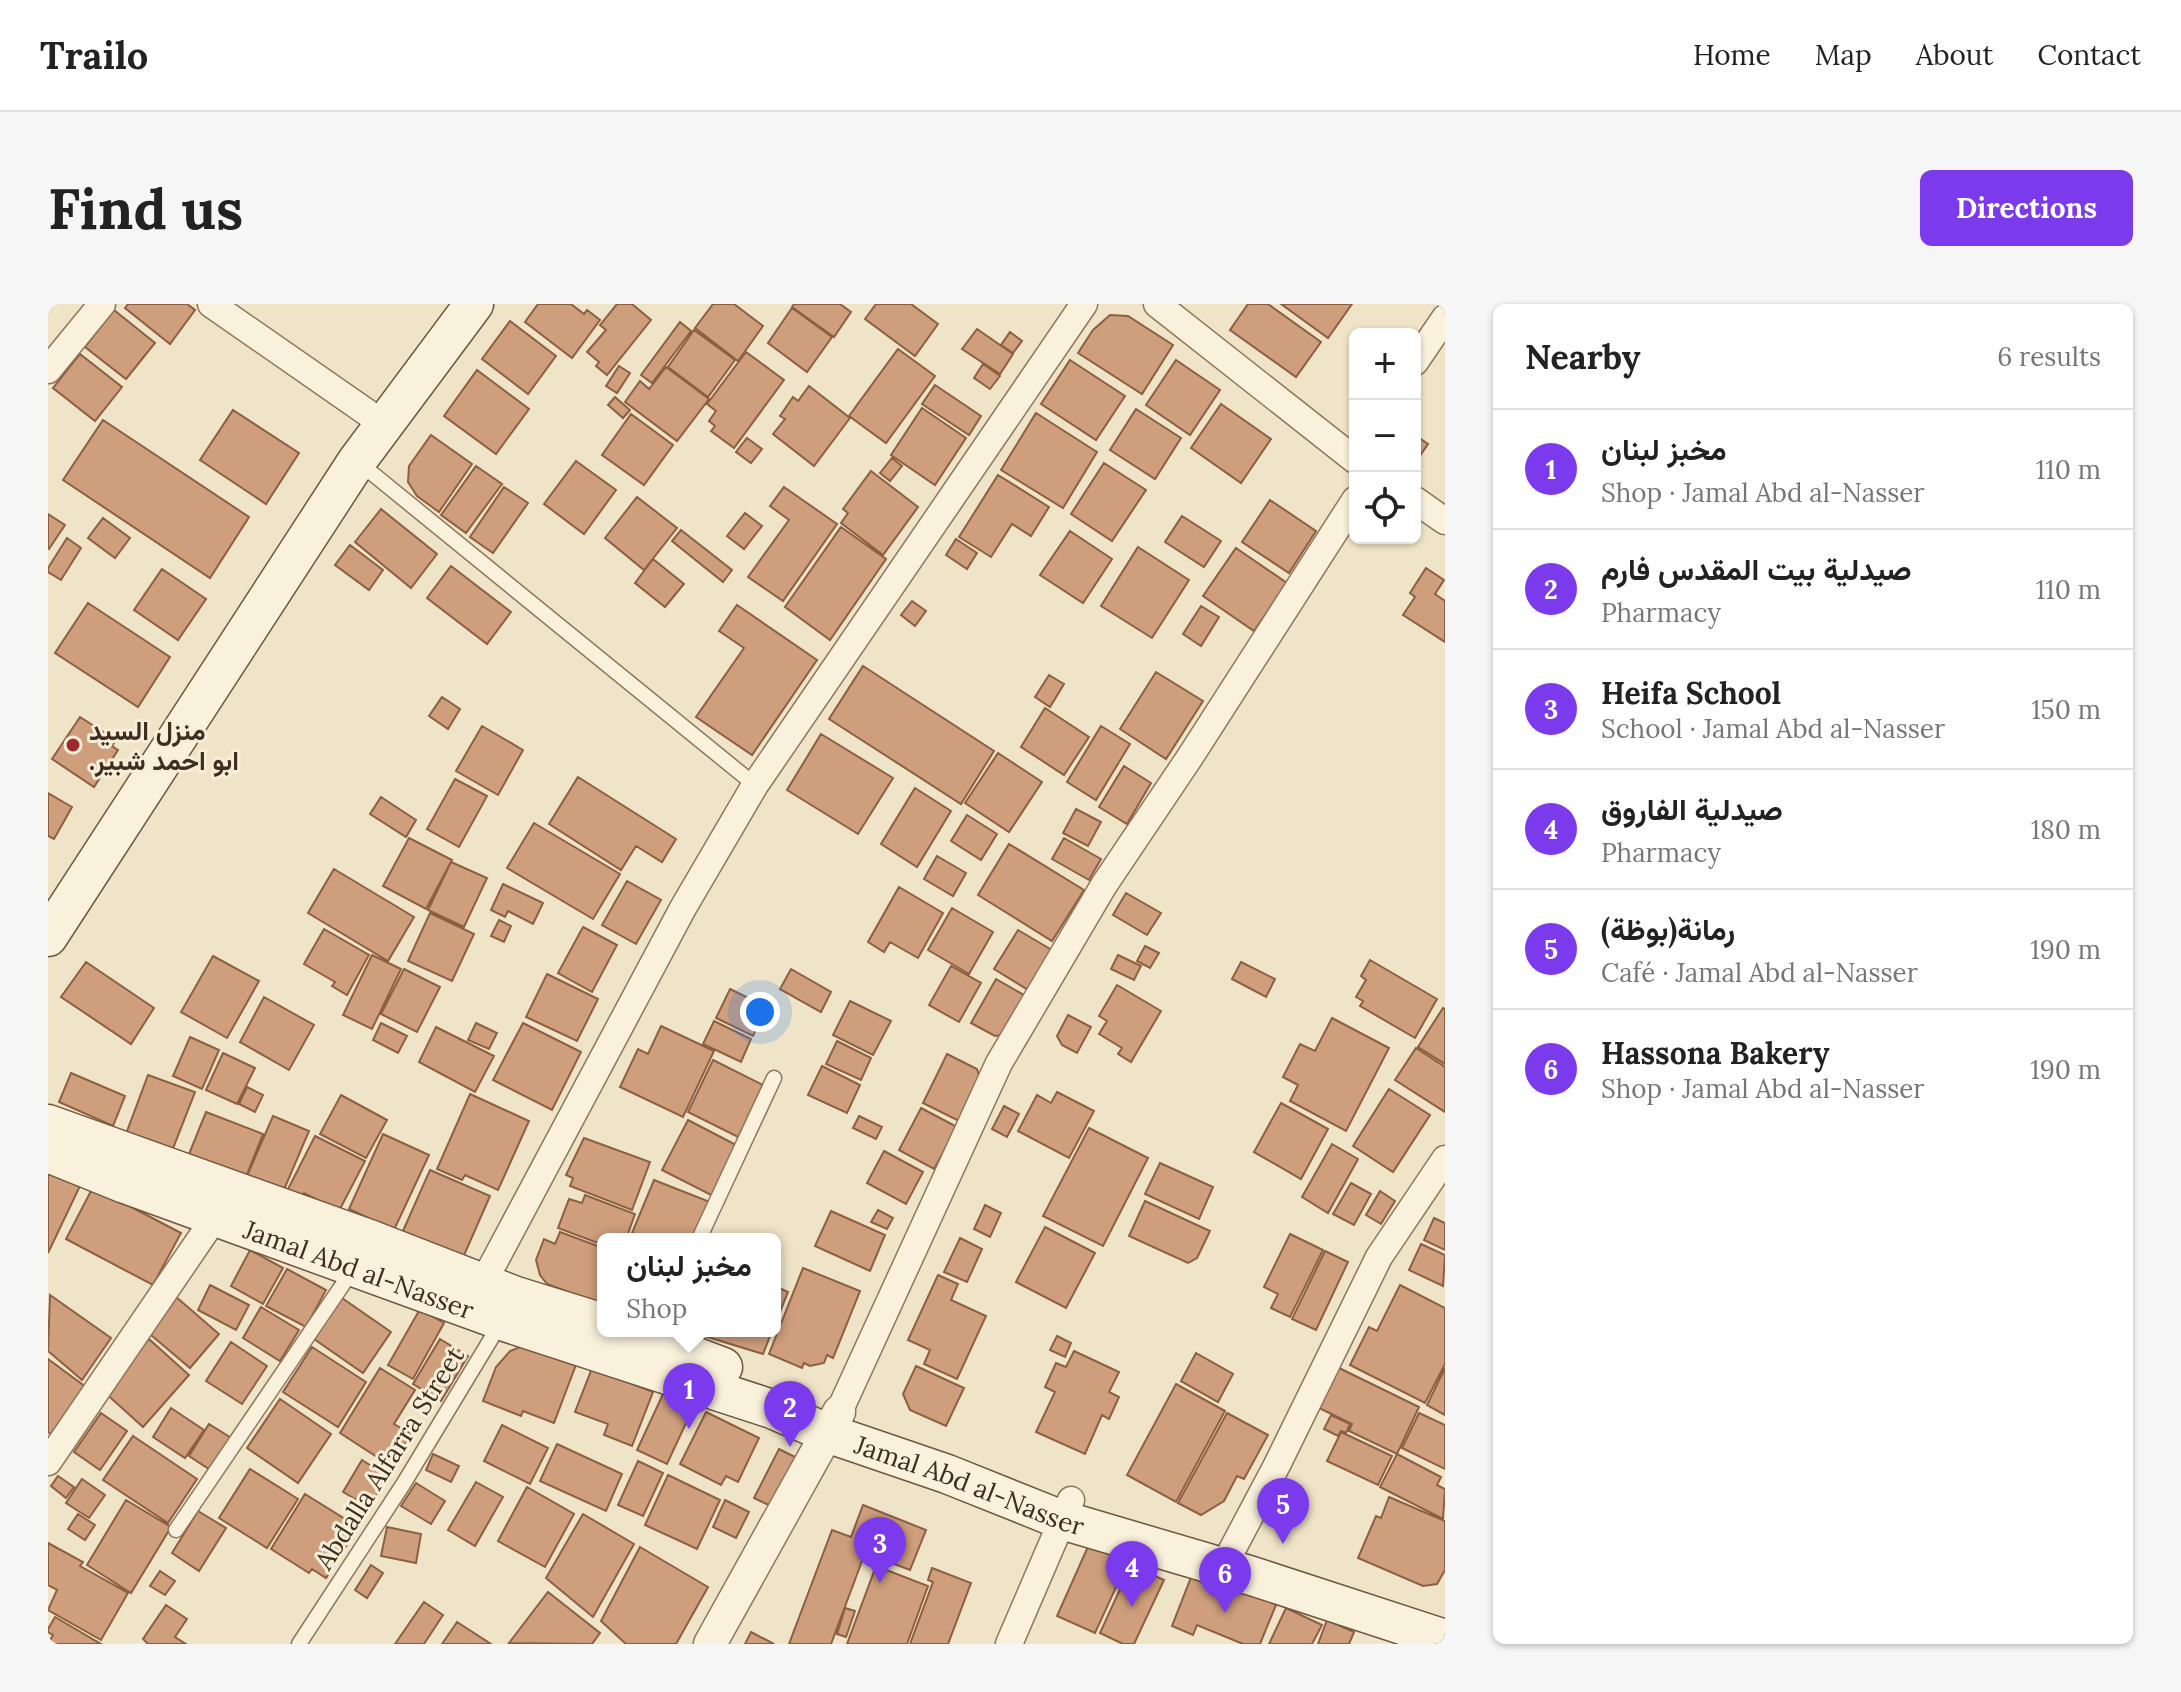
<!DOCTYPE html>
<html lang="en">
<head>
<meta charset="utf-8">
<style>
  :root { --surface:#fff; --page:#f6f6f6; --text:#222; --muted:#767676; --line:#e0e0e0; --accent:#7c3aed }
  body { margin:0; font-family:Lora,Vazirmatn,serif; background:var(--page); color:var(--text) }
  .controls { position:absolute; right:24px; top:24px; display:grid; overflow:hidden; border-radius:12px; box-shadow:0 2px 6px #0004 }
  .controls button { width:72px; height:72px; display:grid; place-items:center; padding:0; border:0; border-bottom:2px solid var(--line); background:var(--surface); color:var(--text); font:40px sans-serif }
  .you { position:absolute; left:712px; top:708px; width:28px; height:28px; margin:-20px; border:6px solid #fff; border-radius:50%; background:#1a73e8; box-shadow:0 0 0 12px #1a73e833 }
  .badge { display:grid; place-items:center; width:52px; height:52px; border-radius:50%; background:var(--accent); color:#fff; font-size:26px; font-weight:700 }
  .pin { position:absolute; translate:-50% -66px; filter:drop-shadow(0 2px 4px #0008) }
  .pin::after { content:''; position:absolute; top:42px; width:28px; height:24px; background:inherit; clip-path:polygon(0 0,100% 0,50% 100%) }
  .popup { position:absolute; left:549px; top:929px; width:184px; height:104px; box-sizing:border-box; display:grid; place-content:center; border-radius:12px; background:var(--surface); filter:drop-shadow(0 2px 6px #0005); font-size:26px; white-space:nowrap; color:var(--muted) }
  .popup b { font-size:30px; color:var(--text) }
  .popup::after { content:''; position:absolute; left:50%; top:100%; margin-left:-16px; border:16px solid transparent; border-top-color:var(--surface) }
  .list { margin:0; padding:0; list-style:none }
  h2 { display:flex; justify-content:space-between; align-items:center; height:104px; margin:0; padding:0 32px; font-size:34px }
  h2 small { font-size:26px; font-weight:400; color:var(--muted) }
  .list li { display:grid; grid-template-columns:52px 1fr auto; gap:24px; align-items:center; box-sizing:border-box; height:120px; padding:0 32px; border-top:2px solid var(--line) }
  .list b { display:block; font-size:30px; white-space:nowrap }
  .list p { margin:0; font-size:26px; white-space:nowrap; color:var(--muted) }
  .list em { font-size:26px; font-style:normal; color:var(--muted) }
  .icon { flex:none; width:44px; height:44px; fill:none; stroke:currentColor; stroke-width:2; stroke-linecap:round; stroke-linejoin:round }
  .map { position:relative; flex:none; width:1397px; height:1340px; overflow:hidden; border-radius:12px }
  header { display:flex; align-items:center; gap:48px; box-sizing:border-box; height:112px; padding:0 40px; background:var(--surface); border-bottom:2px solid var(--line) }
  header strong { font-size:38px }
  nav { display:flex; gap:44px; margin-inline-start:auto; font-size:28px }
  .intro { display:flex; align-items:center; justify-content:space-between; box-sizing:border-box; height:192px; padding:0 48px }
  h1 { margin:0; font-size:56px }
  .button { padding:20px 36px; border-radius:12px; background:var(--accent); color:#fff; font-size:28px; font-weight:700 }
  main { display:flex; gap:48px; padding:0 48px }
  aside { flex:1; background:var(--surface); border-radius:12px; box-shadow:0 2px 6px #0004 }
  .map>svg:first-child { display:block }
  .building { fill:#cf9f7d; stroke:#8d5f41; stroke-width:2 }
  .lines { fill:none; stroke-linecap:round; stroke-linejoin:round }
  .service-casing { stroke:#8d765c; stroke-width:17 }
  .minor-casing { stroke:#8d765c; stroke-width:29 }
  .tertiary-casing { stroke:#8d765c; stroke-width:35 }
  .secondary-casing { stroke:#6f573f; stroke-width:41 }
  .service { stroke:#faf1dc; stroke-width:14 }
  .minor { stroke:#faf1dc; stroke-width:26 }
  .tertiary { stroke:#faf1dc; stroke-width:32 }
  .secondary { stroke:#faf1dc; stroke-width:38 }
  .poi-dot { fill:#9e2a2b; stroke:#f7eed8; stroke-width:3 }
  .labels { text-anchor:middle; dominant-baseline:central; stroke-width:6; stroke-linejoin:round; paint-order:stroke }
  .poi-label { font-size:26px; font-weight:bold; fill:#3d2e20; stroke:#f7eed8; text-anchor:start }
  .street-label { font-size:26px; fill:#3d2e20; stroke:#f7eed8 }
</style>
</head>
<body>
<header>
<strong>Trailo</strong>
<nav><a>Home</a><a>Map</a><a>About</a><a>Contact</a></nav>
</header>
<div class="intro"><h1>Find us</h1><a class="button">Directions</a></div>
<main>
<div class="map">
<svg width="1397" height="1340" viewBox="0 0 1397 1340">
  <rect width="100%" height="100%" fill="#f0e4c8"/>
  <path class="building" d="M80,0H139L147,6L122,40L77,4Z
    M490,0H523L536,10L539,6L552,16L524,54L477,18Z
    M569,0H584L603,16L559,71L548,62L551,58L539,48L558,26L552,21Z
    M665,0H686L715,22L690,57L647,24Z
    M746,0H792L803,8L786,33L744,3Z
    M828,0H863L890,20L867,52L817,15Z
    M1200,0H1220L1273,38L1248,73L1182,26Z
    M1233,0H1304L1280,34Z
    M744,4L784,33L759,68L720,39Z
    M66,6L107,39L78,75L37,43Z
    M1062,11L1080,12L1125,41L1094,90L1030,49L1045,26Z
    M462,17L508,52L480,90L434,55Z
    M632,18L643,27L604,79L593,71Z
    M929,25L965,50L952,70L914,45Z
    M646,26L687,56L660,93L620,63Z
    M962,28L974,37L965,49L953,41Z
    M850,45L887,72L838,139L801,112Z
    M698,48L736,76L686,144L663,127L667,122L661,117L668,107L659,100Z
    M32,50L74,83L47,117L5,84Z
    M1022,56L1077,92L1048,136L993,100Z
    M1128,56L1172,86L1142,131L1098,101Z
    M935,60L952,72L942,85L926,74Z
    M571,62L582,69L569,89L558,82Z
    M618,63L661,95L629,137L577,98L592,77L601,85Z
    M429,66L481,105L448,150L396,112Z
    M887,81L933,112L921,131L874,100Z
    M761,82L802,114L766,162L725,130L737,115L732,112L745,93L750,97Z
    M567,93L582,106L575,114L560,101Z
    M1173,100L1223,135L1193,179L1143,144Z
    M874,104L918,134L887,181L843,151Z
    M1088,105L1133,134L1107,175L1062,146Z
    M185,106L251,149L218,200L152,156Z
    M988,109L1049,148L1015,204L953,166Z
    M583,110L625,141L596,181L554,151Z
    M55,116L201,213L162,274L15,176Z
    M383,131L424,160L391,208L369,192L360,178L361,162Z
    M1367,131L1380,140L1367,159Z
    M699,134L714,145L703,159L688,148Z
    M844,154L854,162L842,177L832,169Z
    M528,157L568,186L536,230L496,200Z
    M1056,159L1098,186L1064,237L1023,210Z
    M428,162L454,180L418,229L393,211Z
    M823,167L870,203L835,251L793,219L800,209L795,205Z
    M950,171L1001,203L983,232L964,220L943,253L911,233Z
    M456,183L480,199L445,249L422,233Z
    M736,183L789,220L735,297L700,273L741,216L722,202Z
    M589,193L629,224L596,266L557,234Z
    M1222,196L1268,227L1241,269L1194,238Z
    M333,205L389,250L363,284L307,238Z
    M697,209L714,222L696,245L679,232Z
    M0,210L17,221L1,245L0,244Z
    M1134,212L1173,237L1156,263L1117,238Z
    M55,214L82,234L67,254L40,234Z
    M793,223L838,255L782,336L737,303Z
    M633,226L684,266L675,278L624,237Z
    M1022,227L1064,255L1035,299L992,271Z
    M19,234L33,244L13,276L0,268V264Z
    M908,235L929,249L919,265L898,251Z
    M302,241L335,266L321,286L287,261Z
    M1090,243L1141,276L1104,334L1053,302Z
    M1188,244L1239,279L1206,327L1155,292Z
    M605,255L636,280L617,303L587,279Z
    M403,262L463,308L439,340L379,294Z
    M1378,264L1396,276L1387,290L1397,297V338L1355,311L1367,293L1362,289Z
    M114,265L158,295L130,336L86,306Z
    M864,297L878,307L867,322L853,311Z
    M40,299L122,353L90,403L7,349Z
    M689,301L769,356L704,451L648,413L696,344L671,327Z
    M1153,302L1171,313L1153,342L1135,330Z
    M815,362L946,447L913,500L781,415Z
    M1108,368L1155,397L1118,455L1072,425Z
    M1001,371L1016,380L1002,403L987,393Z
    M394,393L412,405L400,425L381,412Z
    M997,404L1041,433L1016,471L973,443Z
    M32,413L68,436L64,442L70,446L46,483L4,455Z
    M434,422L475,446L450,491L408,467Z
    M1053,422L1082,440L1048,496L1019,478Z
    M773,430L845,474L810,530L739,486Z
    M950,449L994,478L961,528L917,499Z
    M1076,462L1103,479L1079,520L1051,503Z
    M530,473L628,535L614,558L588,542L573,566L501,520Z
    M407,475L439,492L411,543L379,525Z
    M867,484L903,507L869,563L833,540Z
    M0,489L24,503L6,535L0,532Z
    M333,493L368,516L358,533L322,510Z
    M1028,505L1053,518L1040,542L1015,529Z
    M919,511L949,530L933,556L903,537Z
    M486,519L572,570L545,615L459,564Z
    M361,534L404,556L378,605L335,582Z
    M1016,534L1053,555L1041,576L1004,555Z
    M961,540L1036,586L1004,637L930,591Z
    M889,552L918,569L905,592L876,575Z
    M403,558L439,574L416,623L380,606Z
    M286,565L366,613L340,657L260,609Z
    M579,577L613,596L588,640L554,621Z
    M455,580L495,599L485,620L460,607L457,613L443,606Z
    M851,583L895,609L870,654L842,638L836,648L820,638Z
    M1078,589L1113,609L1099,631L1065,611Z
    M904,604L945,628L921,670L880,646Z
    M382,609L426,630L404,677L360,657Z
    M451,616L463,622L456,638L443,632Z
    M535,623L569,641L544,688L510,669Z
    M276,625L321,651L299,691L284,682L287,678L256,660Z
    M970,626L1009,649L985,689L946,665Z
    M1097,642L1111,649L1102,664L1089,657Z
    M324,651L353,665L324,725L295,711Z
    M1070,651L1093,662L1086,676L1063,665Z
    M165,652L211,677L179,734L133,708Z
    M1322,656L1389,695L1367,734L1312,702L1315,697L1308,693L1318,676L1313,672Z
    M38,658L106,704L83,740L13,693Z
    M1193,658L1227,675L1218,693L1184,675Z
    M903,662L933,679L911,718L881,701Z
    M356,665L392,683L369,728L333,710Z
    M743,665L783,688L773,708L732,685Z
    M499,670L550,695L529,737L478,713Z
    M948,675L981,694L961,730L947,732L923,719Z
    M1069,681L1113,707L1083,758L1070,750L1074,744L1051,730L1059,717L1051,712Z
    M682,685L719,703L705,732L668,714Z
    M216,693L266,721L241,766L192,738Z
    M802,697L843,717L825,751L785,731Z
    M1395,704L1397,705V760L1370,743Z
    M1020,711L1043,723L1029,749L1014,741L1009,732Z
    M1284,714L1341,744L1298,827L1242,797L1250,781L1235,773L1252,740L1267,747Z
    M666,717L703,735L693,758L655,740Z
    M333,719L359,732L350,749L325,736Z
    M428,719L449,729L441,745L420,736Z
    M475,719L533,748L504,806L445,776Z
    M613,722L666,747L635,813L572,783L590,745L600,750Z
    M388,723L446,752L427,788L371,758Z
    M142,733L171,746L154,785L125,772Z
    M789,737L823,754L813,776L778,760Z
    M1368,744L1397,763V808L1347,776Z
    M175,749L207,764L189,800L158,786Z
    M899,750L929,765L932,775L911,817L875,799Z
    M665,756L719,783L694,835L640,808Z
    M774,762L812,781L799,809L760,791Z
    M23,769L77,792L65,822L11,798Z
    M100,771L147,788L124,847L78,830Z
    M199,783L215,791L207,808L191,800Z
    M1341,785L1382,811L1345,868L1305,842Z
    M1009,788L1046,807L1021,854L970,827L989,791L1003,799Z
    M422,790L481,817L450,886L417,871L414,876L389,865Z
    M293,791L339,816L318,854L272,830Z
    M1233,799L1280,825L1253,875L1206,848Z
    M956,802L971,810L959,833L944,825Z
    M873,804L909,823L886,865L851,846Z
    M158,808L215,830L198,873L141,850Z
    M225,812L261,827L235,888L199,872Z
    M811,812L834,823L828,835L805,824Z
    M640,816L690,842L665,892L614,866Z
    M1041,824L1100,854L1055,942L995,912Z
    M335,830L381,851L346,926L301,905Z
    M267,832L317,857L291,907L256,889L253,894L239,887Z
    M536,834L602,858L584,906L522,882L525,874L518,871Z
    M1284,840L1310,855L1280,909L1254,893Z
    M836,847L875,868L858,900L819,879Z
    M1112,859L1165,883L1151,915L1097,890Z
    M0,866L32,882L0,949Z
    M382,866L442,892L414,956L354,929Z
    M606,876L662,898L647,935H598L584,929Z
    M1303,879L1323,890L1306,921L1285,910Z
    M45,883L133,929L105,981L18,935Z
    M1332,887L1347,897L1333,920L1318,911Z
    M537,891L587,910L578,935H555V941L510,924L521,895L534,899Z
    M1097,897L1162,927L1149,954L1140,959L1081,932Z
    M937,901L953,909L942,933L926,925Z
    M830,906L845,914L839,925L823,918Z
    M783,907L837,931L822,967L767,942Z
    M1386,914L1397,919V946L1376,936Z
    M997,923L1047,949L1018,1004L968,978Z
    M512,928L555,944V1001L499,980L492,971L488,956L496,935L507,940Z
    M1242,930L1275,946L1242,1013L1223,1004L1230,990L1216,983Z
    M912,934L934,945L919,978L896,968Z
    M1373,940L1397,951L1395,982L1361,966Z
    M202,946L235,964L215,1000L183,982Z
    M1277,947L1300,958L1268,1026L1244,1015Z
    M755,964L812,987L785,1054L779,1051L776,1059L762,1062L756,1059L754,1064L721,1050Z
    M239,965L278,986L258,1023L218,1002Z
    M890,971L910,980L903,996L938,1012L909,1075L876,1060L882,1046L860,1036Z
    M162,981L201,1001L188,1026L150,1006Z
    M1352,981L1397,1004V1060L1377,1099L1302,1061L1321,1023L1329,1027Z
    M727,982L740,988L727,1020Z
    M2,991L63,1034L34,1076L0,1047Z
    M127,992L171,1030L142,1064L97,1026Z
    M294,994L343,1028L315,1069L266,1035Z
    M213,1003L251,1026L232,1057L195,1034Z
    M372,1005L396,1019L365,1075L340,1061Z
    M640,1027H724L715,1050Z
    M1009,1032L1023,1039L1017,1053L1002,1046Z
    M101,1035L141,1071L95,1123L54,1086Z
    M392,1035L420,1052L393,1097L365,1080Z
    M183,1038L219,1062L194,1100L158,1077Z
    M482,1039L529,1058L506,1119L475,1107L473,1112L435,1097L448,1063L462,1047Z
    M264,1043L318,1078L290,1123L235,1088Z
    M1026,1047L1071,1068L1061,1088L1071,1093L1061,1115L1054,1111L1037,1150L988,1128L1007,1088L997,1083L1008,1059L1018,1063Z
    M1148,1049L1185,1070L1170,1098L1133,1077Z
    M0,1055L42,1086L7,1134L0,1128Z
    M868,1062L916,1084L898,1122L862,1106L855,1090Z
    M1289,1063L1371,1103L1349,1150L1301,1127L1304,1120L1269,1103Z
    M332,1064L367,1086L346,1120L363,1130L343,1162L292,1129Z
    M544,1064L605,1088L584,1142L556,1131L560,1120L527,1108Z
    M1397,1064V1111L1379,1101Z
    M1128,1080L1177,1107L1128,1198L1079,1171Z
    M615,1090L645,1104L619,1160L589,1146Z
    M232,1095L283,1130L250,1179L199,1144Z
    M123,1104L156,1126L137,1154L105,1133Z
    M658,1108L711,1134L690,1178L678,1172L673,1181L632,1160Z
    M53,1109L79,1127L52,1166L26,1148Z
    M1179,1109L1220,1131L1196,1175L1189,1172L1176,1197L1153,1211L1130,1199Z
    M1371,1109L1397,1121V1165L1354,1144Z
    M1283,1111L1302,1120L1298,1129L1293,1127L1290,1132L1276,1125Z
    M161,1120L185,1135L164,1167L141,1152Z
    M454,1121L500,1144L482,1180L436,1157Z
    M1293,1128L1344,1152L1330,1181L1279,1157Z
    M85,1132L149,1175L120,1219L55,1176Z
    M509,1140L574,1170L558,1207L492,1177Z
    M731,1145L753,1156L729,1205L706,1194Z
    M385,1150L411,1162L403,1178L378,1166Z
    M1349,1150L1393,1173L1389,1181L1397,1185L1395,1215L1332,1183Z
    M314,1156L339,1172L321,1203L295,1188Z
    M590,1157L615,1169L595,1212L570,1201Z
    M202,1165L250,1195L219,1244L171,1214Z
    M620,1171L672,1196L649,1245L597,1221Z
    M10,1172L26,1183L18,1194L3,1182Z
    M34,1175L57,1191L41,1214L18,1199Z
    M428,1178L455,1193L427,1242L400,1226Z
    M368,1179L397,1197L383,1220L353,1202Z
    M479,1183L526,1210L497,1263L450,1237Z
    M257,1190L310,1223L278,1274L264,1265L261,1269L223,1245Z
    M1341,1193L1397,1217V1266L1389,1280L1375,1282L1310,1254L1328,1212L1333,1214Z
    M78,1196L123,1223L83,1289L39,1261Z
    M677,1196L701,1208L688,1234L665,1223Z
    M815,1201L878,1226L862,1266L817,1249L783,1340H741L784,1226L803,1233Z
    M150,1207L178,1224L151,1267L124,1249Z
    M30,1210L47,1221L37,1236L20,1225Z
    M535,1210L586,1240L545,1313L498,1274Z
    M339,1223L373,1230L368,1259L333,1252Z
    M1042,1238L1081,1255L1047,1329L1009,1312Z
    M0,1239L35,1258L32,1262L80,1289L53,1336L0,1306L9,1286L0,1281Z
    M592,1243L660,1283L628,1340H578L553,1317Z
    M323,1261L335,1269L319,1294L307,1286Z
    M1083,1261L1116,1276L1086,1340H1075L1052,1329Z
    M828,1262L880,1282L859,1340H799Z
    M1147,1263L1230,1296L1212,1340H1195L1149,1321L1145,1331L1124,1322Z
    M884,1264L923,1279L900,1340H862L885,1278L880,1276Z
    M112,1267L127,1277L117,1291L102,1282Z
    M500,1288L552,1329L544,1340L461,1339Z
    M376,1298L395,1311L376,1340H347Z
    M118,1301L139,1315L127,1333L138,1340H100L95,1335Z
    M797,1304L807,1307L798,1333L789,1330Z
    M1238,1304L1274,1321L1264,1340H1221Z
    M7,1313L53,1340H0L5,1331L0,1328V1325Z
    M1279,1316L1306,1328L1301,1340H1270Z
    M409,1318L443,1340H394Z
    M703,1328L726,1340H697Z"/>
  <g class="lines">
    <g class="service-casing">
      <path id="service" d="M309,157L707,481
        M651,935L726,774
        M128,1226L306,964
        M251,1340L356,1179L452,1020"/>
    </g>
    <g class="minor-casing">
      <path id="minor" d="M163,0L337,121
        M1109,0L1307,156
        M1367,58L1397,14
        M0,66L54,0
        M1367,196L1397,217
        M435,979L635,604L707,481L1036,0
        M791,1108L951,759L1056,581L1142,453L1307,196
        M0,1158L168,912L173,901
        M1184,1246L1229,1161L1331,953L1397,855
        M961,1340L1023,1196"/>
    </g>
    <g class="tertiary-casing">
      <path id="tertiary" d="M662,1340L791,1108"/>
    </g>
    <g class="secondary-casing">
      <g id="secondary">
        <path d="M0,633L309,157L426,0"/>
        <path d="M0,820L324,936L468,992L555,1019"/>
        <path id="s1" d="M0,849L77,880L454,1017L724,1105L779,1129L899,1170L1014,1216L1204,1272L1397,1335"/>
        <path d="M580,1027L675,1063"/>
      </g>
    </g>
    <use href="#service" class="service"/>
    <use href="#minor" class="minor"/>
    <use href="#tertiary" class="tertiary"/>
    <use href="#secondary" class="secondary"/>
  </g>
  <circle class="poi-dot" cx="25" cy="441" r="8"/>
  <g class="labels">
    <g class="poi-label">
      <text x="41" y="426">منزل السيد<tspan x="41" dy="30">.ابو احمد شبير</tspan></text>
    </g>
    <g class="street-label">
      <text stroke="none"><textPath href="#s1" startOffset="332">Jamal Abd al-Nasser</textPath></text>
      <text transform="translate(341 1154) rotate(-58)">Abdalla Alfarra Street</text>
      <text stroke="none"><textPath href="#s1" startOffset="980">Jamal Abd al-Nasser</textPath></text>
    </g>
  </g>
</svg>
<div class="controls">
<button>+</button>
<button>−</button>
<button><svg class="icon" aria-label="locate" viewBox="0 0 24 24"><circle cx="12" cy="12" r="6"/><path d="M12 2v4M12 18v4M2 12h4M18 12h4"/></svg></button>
</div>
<div class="you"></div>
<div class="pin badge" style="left:641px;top:1125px">1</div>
<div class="popup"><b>مخبز لبنان</b>Shop</div>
<div class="pin badge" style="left:742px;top:1143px">2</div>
<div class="pin badge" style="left:832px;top:1279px">3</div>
<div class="pin badge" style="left:1084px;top:1303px">4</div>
<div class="pin badge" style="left:1235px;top:1240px">5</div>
<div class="pin badge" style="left:1177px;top:1309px">6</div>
</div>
<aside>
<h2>Nearby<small>6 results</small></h2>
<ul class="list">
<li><span class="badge">1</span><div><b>مخبز لبنان</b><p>Shop · Jamal Abd al-Nasser</p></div><em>110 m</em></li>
<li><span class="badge">2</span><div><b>صيدلية بيت المقدس فارم</b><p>Pharmacy</p></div><em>110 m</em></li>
<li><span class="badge">3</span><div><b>Heifa School</b><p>School · Jamal Abd al-Nasser</p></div><em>150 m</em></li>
<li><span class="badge">4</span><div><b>صيدلية الفاروق</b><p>Pharmacy</p></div><em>180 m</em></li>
<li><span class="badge">5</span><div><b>رمانة(بوظة)</b><p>Café · Jamal Abd al-Nasser</p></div><em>190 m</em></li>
<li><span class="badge">6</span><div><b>Hassona Bakery</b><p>Shop · Jamal Abd al-Nasser</p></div><em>190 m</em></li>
</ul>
</aside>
</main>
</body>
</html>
